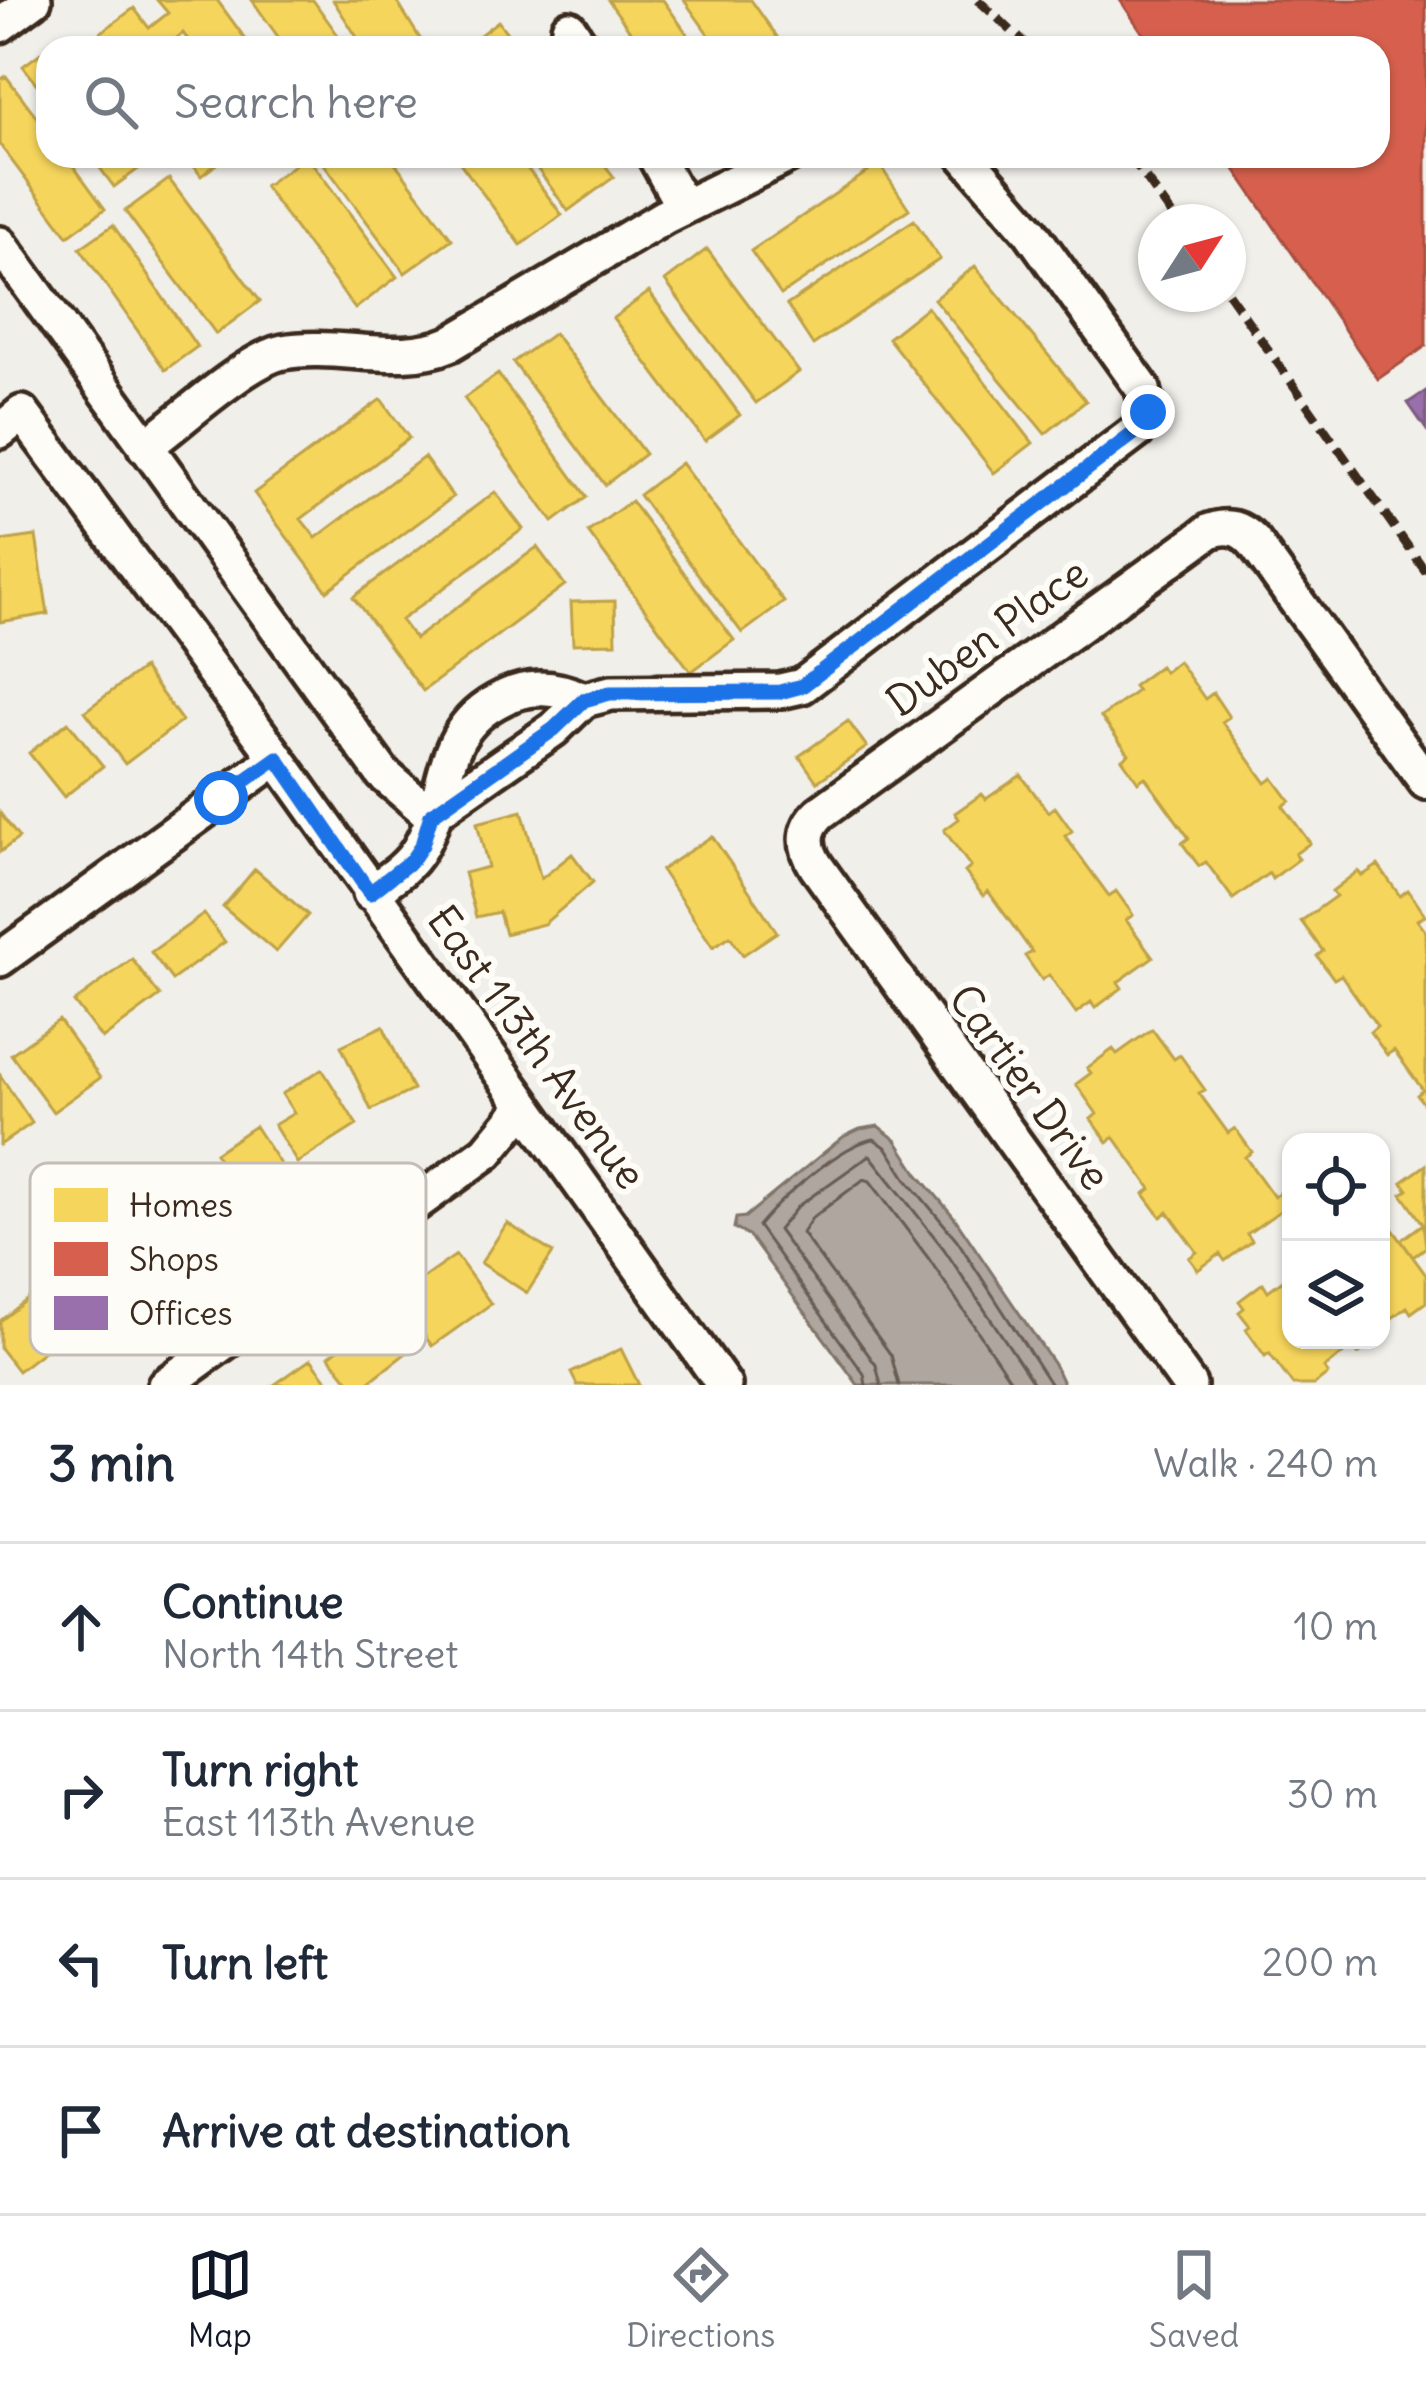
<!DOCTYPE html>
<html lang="en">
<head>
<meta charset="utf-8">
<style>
  :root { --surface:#fff; --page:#f2f2f3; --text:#1f2937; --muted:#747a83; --line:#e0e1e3; --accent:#111827 }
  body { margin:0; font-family:Delius,sans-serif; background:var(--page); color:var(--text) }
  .controls { position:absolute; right:36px; bottom:36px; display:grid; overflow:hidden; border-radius:24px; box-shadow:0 3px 9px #0004 }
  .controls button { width:108px; height:108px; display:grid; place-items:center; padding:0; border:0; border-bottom:3px solid var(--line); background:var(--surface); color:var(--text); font:60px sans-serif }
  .compass { position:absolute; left:1138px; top:204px; width:108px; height:108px; border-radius:50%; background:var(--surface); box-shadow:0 3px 9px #0004; rotate:54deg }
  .stop { position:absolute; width:36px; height:36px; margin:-27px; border:9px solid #1a73e8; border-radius:50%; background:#fff }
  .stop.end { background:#1a73e8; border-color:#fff; box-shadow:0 3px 12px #0008 }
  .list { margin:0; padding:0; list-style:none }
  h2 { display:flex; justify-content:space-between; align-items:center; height:156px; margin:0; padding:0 48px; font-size:51px }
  h2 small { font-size:39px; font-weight:400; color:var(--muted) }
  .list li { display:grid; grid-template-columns:78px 1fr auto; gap:36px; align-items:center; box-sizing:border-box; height:168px; padding:0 48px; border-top:3px solid var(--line) }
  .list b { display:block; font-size:45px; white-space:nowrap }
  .list p { margin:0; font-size:39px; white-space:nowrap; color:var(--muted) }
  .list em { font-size:39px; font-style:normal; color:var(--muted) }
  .icon { flex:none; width:66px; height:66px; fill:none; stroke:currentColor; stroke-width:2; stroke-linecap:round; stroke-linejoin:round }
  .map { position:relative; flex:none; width:1426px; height:1385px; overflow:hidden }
  .search { position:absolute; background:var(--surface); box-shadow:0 3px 9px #0004; left:36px; right:36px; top:36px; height:132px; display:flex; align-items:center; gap:30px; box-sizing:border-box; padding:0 42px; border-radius:36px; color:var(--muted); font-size:45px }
  .sheet { height:828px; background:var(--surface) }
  nav { display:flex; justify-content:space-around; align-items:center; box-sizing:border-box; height:168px; border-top:3px solid var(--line); background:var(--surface); font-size:33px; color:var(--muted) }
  nav a { display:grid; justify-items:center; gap:6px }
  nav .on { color:var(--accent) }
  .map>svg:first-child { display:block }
  .water { fill:#aea69f; stroke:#80746b; stroke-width:3 }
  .homes { fill:#f6d55c; stroke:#bea249; stroke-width:3 }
  .shops { fill:#d6604d; stroke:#a8503f; stroke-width:3 }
  .offices { fill:#9970ab; stroke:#7d5b81; stroke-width:3 }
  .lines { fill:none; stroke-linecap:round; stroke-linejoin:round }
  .shore { stroke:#695c52; stroke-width:3 }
  .street-casing { stroke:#3b2a1e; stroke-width:42 }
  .street { stroke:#fdfcf7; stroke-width:33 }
  .rail { stroke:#3b2a1e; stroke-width:9; stroke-dasharray:18 9; stroke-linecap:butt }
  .route { stroke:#1a73e8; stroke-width:15 }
  .labels { text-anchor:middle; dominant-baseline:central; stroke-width:12; stroke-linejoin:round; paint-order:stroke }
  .street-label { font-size:42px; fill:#3b2a1e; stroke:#fdfcf7 }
  .key { fill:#fdfcf7; stroke:#c3bdb6; stroke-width:3 }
  .key-label { font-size:33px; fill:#3b2a1e }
</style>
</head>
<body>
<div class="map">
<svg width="1426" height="1385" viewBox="0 0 1426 1385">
  <rect width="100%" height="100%" fill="#f1efea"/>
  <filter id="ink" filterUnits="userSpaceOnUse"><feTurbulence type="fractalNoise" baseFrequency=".00833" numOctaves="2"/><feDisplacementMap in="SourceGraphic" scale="24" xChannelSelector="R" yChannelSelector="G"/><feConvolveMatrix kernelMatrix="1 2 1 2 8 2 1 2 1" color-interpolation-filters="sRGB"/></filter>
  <g filter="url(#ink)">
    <path class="water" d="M878,1126L896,1140L918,1174L954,1217L1055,1366L1064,1385H858L750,1237L734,1228L736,1218L745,1217L843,1137L860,1129Z"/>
    <path class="homes" d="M157,0H217L252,48H194L183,33L165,48H105L96,36L134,8L149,28L168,13Z
      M252,0H313L347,48H286Z
      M333,0H396L424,45L418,48H364Z
      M608,0H663L697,48H642Z
      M684,0H751L785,48H718Z
      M498,21L518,48H463Z
      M65,35L75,48H48V99L23,66Z
      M6,76L48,132V156H66L105,209L68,236L0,145V80Z
      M91,156H156L114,187Z
      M186,156H227L201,176Z
      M307,156L397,277L355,309L264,186Z
      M318,156H390L452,239L405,273Z
      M455,156H518L562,215L521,245Z
      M528,156H598L614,177L568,211Z
      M879,164L909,209L781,295L751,251Z
      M169,179L260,301L216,334L125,211Z
      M914,220L940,259L813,345L787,305Z
      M113,225L197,347L165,370L80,248Z
      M707,249L799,372L756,403L665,281Z
      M975,266L1086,401L1045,434L934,299Z
      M649,292L740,415L705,441L613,318Z
      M927,307L1033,443L994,473L888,338Z
      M554,333L645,454L605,485L513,362Z
      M498,374L587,497L553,522L464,398Z
      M381,399L409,438L301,519L316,538L424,457L453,497L327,591L254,493Z
      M681,463L784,602L742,633L639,495Z
      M495,492L523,529L401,620L415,639L537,547L565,585L423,691L353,597Z
      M631,501L734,640L691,672L588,532Z
      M36,536L48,614L0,622V541Z
      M615,601L616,643L573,644L571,602Z
      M1178,661L1205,699L1213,693L1229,717L1222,722L1266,783L1273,778L1290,801L1283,806L1310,843L1295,854L1299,859L1272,879L1269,873L1233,899L1206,862L1199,866L1182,843L1189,838L1145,777L1138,782L1122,759L1129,754L1101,717L1137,691L1133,686L1160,666L1164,672Z
      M143,668L182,721L125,764L85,711Z
      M848,721L867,747L817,782L799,756Z
      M68,722L103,766L64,797L29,753Z
      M1021,775L1048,812L1055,807L1072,831L1065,836L1109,896L1116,891L1133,915L1126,920L1153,957L1118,982L1122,988L1095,1008L1091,1002L1076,1013L1049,975L1042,980L1025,956L1032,952L988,891L983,896L965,872L971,867L944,830L959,819L955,813L982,794L986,799Z
      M522,811L541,879L572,854L593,882L544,924L505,934L499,912L476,917L464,873L488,867L477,823Z
      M0,813L19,838L0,852Z
      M712,836L777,932L743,955L730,936L713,947L661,870Z
      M1378,865L1400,896L1408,890L1425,915L1417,920L1426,932V1107L1417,1095L1423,1090L1394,1050L1387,1055L1370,1032L1377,1026L1341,975L1334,979L1317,956L1323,951L1301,921L1336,896L1332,891L1358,871L1362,876Z
      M255,869L308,915L276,952L223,907Z
      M204,914L225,942L172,980L151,952Z
      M132,959L160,996L102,1039L74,1002Z
      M59,1020L100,1078L53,1112L11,1054Z
      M383,1026L413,1090L371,1110L341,1046Z
      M1152,1029L1174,1059L1180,1055L1205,1090L1199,1093L1228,1133L1235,1128L1252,1152L1245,1157L1274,1197L1281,1192L1290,1204L1247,1234L1252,1241L1225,1261L1220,1254L1198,1270L1189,1258L1197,1252L1168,1212L1161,1217L1144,1194L1151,1189L1114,1137L1108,1142L1091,1119L1097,1114L1076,1084L1091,1073L1087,1068L1113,1049L1117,1054Z
      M322,1069L357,1125L297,1163L274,1125L294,1113L282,1094Z
      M0,1075L32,1123L0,1145Z
      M255,1126L291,1181L231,1221L207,1185L227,1171L215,1153Z
      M1426,1165V1228L1402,1194L1408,1190L1402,1182Z
      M1381,1213L1426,1275V1302L1411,1313L1407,1307L1381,1326Z
      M507,1223L553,1253L527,1293L481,1263Z
      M1423,1224L1426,1247L1413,1257L1401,1240Z
      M456,1255L491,1304L432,1346L396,1297Z
      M1291,1274V1340H1377L1358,1354L1353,1346L1324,1368L1328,1374L1314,1385H1293L1269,1353L1265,1356L1246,1329L1250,1326L1239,1312L1244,1308L1239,1301L1263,1283L1268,1291Z
      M43,1287L75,1327L18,1371L0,1348V1321Z
      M386,1312L414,1347L365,1385H352L329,1356Z
      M621,1349L639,1385H577L571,1373Z
      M311,1359L331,1385H274Z"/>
    <path class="shops" d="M1120,0H1426V346L1378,379L1226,156H1378V48H1153Z"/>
    <path class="offices" d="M1426,391V429L1408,403Z"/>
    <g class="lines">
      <path class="shore" d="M866,1385L864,1374L758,1226C779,1200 841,1144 874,1139L887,1148L908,1181L957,1240L1051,1385
        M881,1385L876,1365L778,1230L798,1206L870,1155L944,1249L1035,1385
        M899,1385L891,1355L802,1233L812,1218L864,1179L870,1181L929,1259L1014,1385"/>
      <g class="street-casing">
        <path id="street" d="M0,25L34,0
          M569,28L582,48
          M655,156L683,207
          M0,244L383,774L431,815
          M0,431L22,413L277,758L724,1385
          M145,447C178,423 247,359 283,352C337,342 399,366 450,344L664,217L787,156
          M431,815L554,729L584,700L611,693L780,691L802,686L1137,431L1148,412L1143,389L1030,231L965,156
          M370,893C388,880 408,868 419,849C452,794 434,731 503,698C531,684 557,687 584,700
          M0,959L277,758
          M165,1385L487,1152L524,1107
          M1189,1385L816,866C804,847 803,829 820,813L1210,531C1229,524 1241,528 1254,542L1426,782"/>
      </g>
      <use href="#street" class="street"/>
      <path class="rail" d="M978,0L1030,48
        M1130,156L1177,222
        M1228,293L1426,572"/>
    </g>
  </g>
  <g class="lines" filter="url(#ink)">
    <path class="route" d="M221,798L277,758L370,893L412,860L422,845L431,815L554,729L584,700L610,693L780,692L802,686L1137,431L1148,412"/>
  </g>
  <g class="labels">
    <g class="street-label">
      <text transform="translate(987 637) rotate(-36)">Duben Place</text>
      <text transform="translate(537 1047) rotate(54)">East 113th Avenue</text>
      <text transform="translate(1030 1087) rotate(54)">Cartier Drive</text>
    </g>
  </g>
  <rect x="30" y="1163" width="396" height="192" rx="18" class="key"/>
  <rect x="54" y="1188" width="54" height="34" fill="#f6d55c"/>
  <rect x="54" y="1242" width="54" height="34" fill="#d6604d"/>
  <rect x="54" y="1296" width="54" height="34" fill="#9970ab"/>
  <g class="key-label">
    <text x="129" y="1217">Homes</text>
    <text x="129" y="1271">Shops</text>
    <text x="129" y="1325">Offices</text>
  </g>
</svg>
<div class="controls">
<button><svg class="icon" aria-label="locate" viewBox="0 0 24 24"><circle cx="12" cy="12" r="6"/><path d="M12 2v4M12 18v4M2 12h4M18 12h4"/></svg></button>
<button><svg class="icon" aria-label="layers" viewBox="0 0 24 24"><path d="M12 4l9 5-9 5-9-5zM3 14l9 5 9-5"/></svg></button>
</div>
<svg class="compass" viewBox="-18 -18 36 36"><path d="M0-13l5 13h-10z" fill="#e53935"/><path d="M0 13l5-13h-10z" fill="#747a83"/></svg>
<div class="stop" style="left:221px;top:798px"></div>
<div class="stop end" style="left:1148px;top:412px"></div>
<div class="search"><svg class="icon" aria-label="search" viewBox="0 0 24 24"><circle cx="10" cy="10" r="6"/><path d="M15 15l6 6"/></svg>Search here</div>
</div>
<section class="sheet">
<h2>3 min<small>Walk · 240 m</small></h2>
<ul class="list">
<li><svg class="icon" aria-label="ahead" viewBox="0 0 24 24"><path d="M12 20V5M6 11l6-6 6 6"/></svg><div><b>Continue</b><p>North 14th Street</p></div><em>10 m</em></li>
<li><svg class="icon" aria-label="right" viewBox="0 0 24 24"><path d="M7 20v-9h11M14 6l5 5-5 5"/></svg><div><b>Turn right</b><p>East 113th Avenue</p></div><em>30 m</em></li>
<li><svg class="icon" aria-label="left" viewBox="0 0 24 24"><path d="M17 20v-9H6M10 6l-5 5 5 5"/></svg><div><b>Turn left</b></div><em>200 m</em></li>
<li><svg class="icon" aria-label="arrive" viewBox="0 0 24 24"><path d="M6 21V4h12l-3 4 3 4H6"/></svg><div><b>Arrive at destination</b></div></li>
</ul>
</section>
<nav>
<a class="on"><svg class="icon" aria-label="map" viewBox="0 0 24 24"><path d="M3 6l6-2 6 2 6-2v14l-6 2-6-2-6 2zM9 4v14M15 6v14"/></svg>Map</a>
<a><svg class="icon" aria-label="directions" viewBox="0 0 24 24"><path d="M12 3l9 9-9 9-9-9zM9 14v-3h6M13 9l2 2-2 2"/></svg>Directions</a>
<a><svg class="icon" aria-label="saved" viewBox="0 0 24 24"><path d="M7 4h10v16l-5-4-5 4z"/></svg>Saved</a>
</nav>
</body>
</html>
